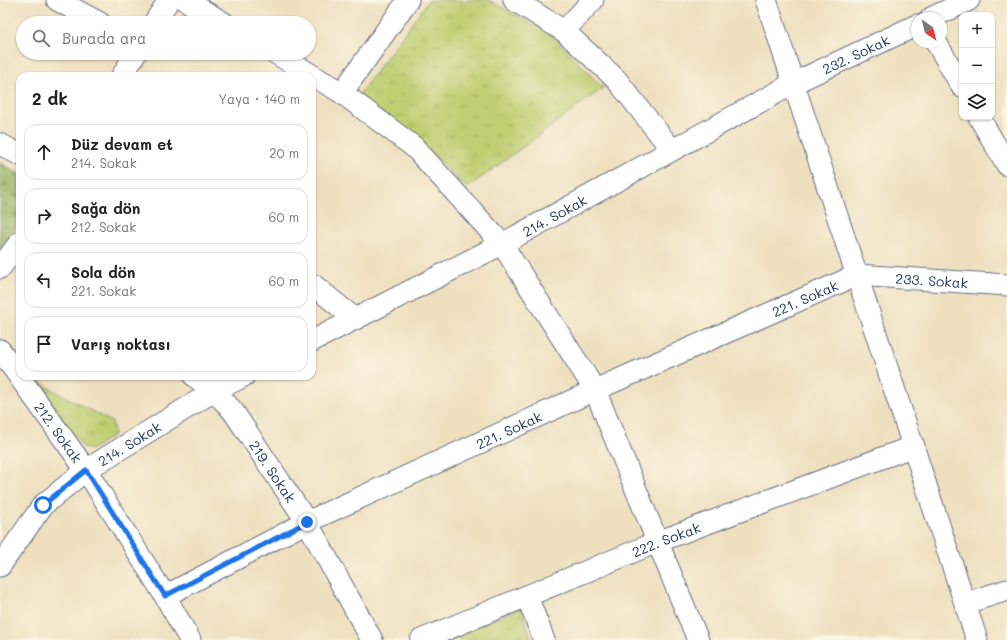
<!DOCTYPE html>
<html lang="tr">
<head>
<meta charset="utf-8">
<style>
  :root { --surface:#fff; --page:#f6f6f6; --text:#222; --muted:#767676; --line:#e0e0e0 }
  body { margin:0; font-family:Mali,sans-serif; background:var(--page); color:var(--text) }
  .controls { position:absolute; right:12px; top:12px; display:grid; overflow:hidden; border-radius:8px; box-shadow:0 1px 3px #0004 }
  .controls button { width:36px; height:36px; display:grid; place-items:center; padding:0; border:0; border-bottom:1px solid var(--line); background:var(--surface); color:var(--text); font:20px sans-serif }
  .compass { position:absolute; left:911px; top:12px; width:36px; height:36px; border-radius:50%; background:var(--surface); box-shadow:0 1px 3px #0004; rotate:145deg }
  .stop { position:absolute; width:12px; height:12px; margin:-9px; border:3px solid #1a73e8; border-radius:50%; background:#fff }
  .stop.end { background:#1a73e8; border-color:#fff; box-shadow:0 1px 4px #0008 }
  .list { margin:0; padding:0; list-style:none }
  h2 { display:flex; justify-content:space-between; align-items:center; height:52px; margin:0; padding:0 16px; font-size:17px }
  h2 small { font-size:13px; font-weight:400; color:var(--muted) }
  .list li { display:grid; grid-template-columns:26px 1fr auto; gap:12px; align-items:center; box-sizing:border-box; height:56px; margin:0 8px 8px; padding:0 8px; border:1px solid var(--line); border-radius:12px }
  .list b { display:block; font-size:15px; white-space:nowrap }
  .list p { margin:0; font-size:13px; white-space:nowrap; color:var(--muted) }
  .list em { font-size:13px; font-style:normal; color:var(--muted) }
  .icon { flex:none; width:22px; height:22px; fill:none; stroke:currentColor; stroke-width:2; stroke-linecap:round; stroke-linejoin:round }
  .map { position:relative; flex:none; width:1007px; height:640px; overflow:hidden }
  .search { position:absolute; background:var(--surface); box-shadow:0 1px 3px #0004; left:16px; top:16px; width:300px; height:44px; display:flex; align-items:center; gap:10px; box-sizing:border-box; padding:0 14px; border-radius:22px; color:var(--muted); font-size:15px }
  .panel { position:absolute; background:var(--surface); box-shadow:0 1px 3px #0004; left:16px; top:72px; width:300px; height:308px; border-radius:12px }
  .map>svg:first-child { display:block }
  .grass { fill:url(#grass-tufts); stroke:#6e7f68 }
  .forest { fill:url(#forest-firs); stroke:#5a7061 }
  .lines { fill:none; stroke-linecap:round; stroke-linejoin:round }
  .street-casing { stroke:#656d80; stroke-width:23 }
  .street { stroke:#fff; stroke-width:21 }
  .route { stroke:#1a73e8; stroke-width:5 }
  .labels { text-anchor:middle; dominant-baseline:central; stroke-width:3; stroke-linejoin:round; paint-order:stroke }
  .street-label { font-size:14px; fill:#1b2f5e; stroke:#fcf5e5 }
</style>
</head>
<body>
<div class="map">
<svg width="1007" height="640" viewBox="0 0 1007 640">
  <defs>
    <pattern id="grass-tufts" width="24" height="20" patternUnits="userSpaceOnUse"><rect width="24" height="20" fill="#c0cf72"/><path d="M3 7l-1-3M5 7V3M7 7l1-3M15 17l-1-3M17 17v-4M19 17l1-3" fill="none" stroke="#a4b265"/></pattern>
    <pattern id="forest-firs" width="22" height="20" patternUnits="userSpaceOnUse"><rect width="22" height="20" fill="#98b264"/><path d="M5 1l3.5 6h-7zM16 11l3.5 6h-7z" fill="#7b9156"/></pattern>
  </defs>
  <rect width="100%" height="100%" fill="#fcf5e5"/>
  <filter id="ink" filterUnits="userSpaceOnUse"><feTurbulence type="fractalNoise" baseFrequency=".025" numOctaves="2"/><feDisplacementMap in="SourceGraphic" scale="8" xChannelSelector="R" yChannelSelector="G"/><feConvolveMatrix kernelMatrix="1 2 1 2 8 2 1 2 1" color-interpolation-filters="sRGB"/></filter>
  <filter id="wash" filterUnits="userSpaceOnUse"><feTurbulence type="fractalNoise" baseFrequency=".012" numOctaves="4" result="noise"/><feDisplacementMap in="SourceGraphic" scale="16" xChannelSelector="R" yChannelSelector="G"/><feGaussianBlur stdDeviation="0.9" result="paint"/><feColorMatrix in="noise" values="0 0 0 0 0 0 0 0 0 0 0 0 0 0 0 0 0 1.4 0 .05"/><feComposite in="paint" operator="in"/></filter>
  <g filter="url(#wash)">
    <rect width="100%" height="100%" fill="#eee0bf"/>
    <path class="grass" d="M429,0H488L550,33L603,88L467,188L412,134L358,96Z
      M33,379L112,422L114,435L91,450L83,447Z
      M521,608L532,640H442Z"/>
    <path class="forest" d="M0,163L20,174V221L0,251Z"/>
  </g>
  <g filter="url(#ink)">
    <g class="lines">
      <g class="street-casing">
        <g id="street">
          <path d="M57,0L100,23"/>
          <path d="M185,0L224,23"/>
          <path d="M514,0L564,31L616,79L672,150"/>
          <path d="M766,0L977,640"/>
          <path d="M931,18L969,0"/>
          <path d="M154,23L169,0"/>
          <path d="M564,31L593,0"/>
          <path d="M936,42L962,87"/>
          <path d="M275,53L342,93L414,147L502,244L595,390L698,640"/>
          <path d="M122,76L136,53"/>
          <path d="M342,93L408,0"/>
          <path d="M979,117L1007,165"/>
          <path d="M0,144L20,155"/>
          <path d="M0,268L20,242"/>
          <path d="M312,284L355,319"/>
          <path id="s1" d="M312,341L502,244L794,83L917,25"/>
          <path id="s2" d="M0,350L86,470L165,596L190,640"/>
          <path id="s3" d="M194,376L214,391L233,411L307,522L372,640"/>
          <path id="s4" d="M0,566L43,505L86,470L214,391L244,376"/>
          <path id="s5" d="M165,596L307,522L595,390L857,275L1007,285"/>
          <path d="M527,596L544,640"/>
          <path d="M966,603L1007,590"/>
          <path id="s6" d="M421,640L657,542L914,446"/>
        </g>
      </g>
      <use href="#street" class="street"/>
    </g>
  </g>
  <g class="lines" filter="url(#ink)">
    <path class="route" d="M43,505L86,470L165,596L307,522"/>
  </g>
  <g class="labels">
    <g class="street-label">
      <text stroke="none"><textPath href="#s1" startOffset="615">232. Sokak</textPath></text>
      <text stroke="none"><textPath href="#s1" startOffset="273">214. Sokak</textPath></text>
      <text stroke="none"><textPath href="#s5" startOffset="838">233. Sokak</textPath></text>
      <text stroke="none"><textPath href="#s5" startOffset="706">221. Sokak</textPath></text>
      <text stroke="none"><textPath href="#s5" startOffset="382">221. Sokak</textPath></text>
      <text stroke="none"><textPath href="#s2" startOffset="101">212. Sokak</textPath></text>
      <text stroke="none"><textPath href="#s4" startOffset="181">214. Sokak</textPath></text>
      <text stroke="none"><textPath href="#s3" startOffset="125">219. Sokak</textPath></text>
      <text stroke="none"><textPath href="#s6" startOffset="265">222. Sokak</textPath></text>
    </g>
  </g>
</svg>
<div class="controls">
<button>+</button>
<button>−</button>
<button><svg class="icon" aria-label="layers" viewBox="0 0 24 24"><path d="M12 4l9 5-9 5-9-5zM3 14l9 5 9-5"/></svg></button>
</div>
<svg class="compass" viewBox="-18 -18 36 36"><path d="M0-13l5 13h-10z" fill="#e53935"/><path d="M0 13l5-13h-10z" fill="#767676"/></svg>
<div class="stop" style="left:43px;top:505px"></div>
<div class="stop end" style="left:307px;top:522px"></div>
<div class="search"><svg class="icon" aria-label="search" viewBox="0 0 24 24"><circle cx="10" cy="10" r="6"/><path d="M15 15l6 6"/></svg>Burada ara</div>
<section class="panel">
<h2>2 dk<small>Yaya · 140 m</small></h2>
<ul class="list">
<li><svg class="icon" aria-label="ahead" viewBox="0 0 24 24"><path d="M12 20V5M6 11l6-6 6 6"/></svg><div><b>Düz devam et</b><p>214. Sokak</p></div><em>20 m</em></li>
<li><svg class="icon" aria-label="right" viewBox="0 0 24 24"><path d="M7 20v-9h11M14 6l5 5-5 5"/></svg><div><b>Sağa dön</b><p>212. Sokak</p></div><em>60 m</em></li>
<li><svg class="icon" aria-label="left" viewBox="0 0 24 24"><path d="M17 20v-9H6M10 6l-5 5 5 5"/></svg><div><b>Sola dön</b><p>221. Sokak</p></div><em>60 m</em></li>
<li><svg class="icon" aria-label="arrive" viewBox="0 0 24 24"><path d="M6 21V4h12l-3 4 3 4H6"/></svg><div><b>Varış noktası</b></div></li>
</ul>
</section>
</div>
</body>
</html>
